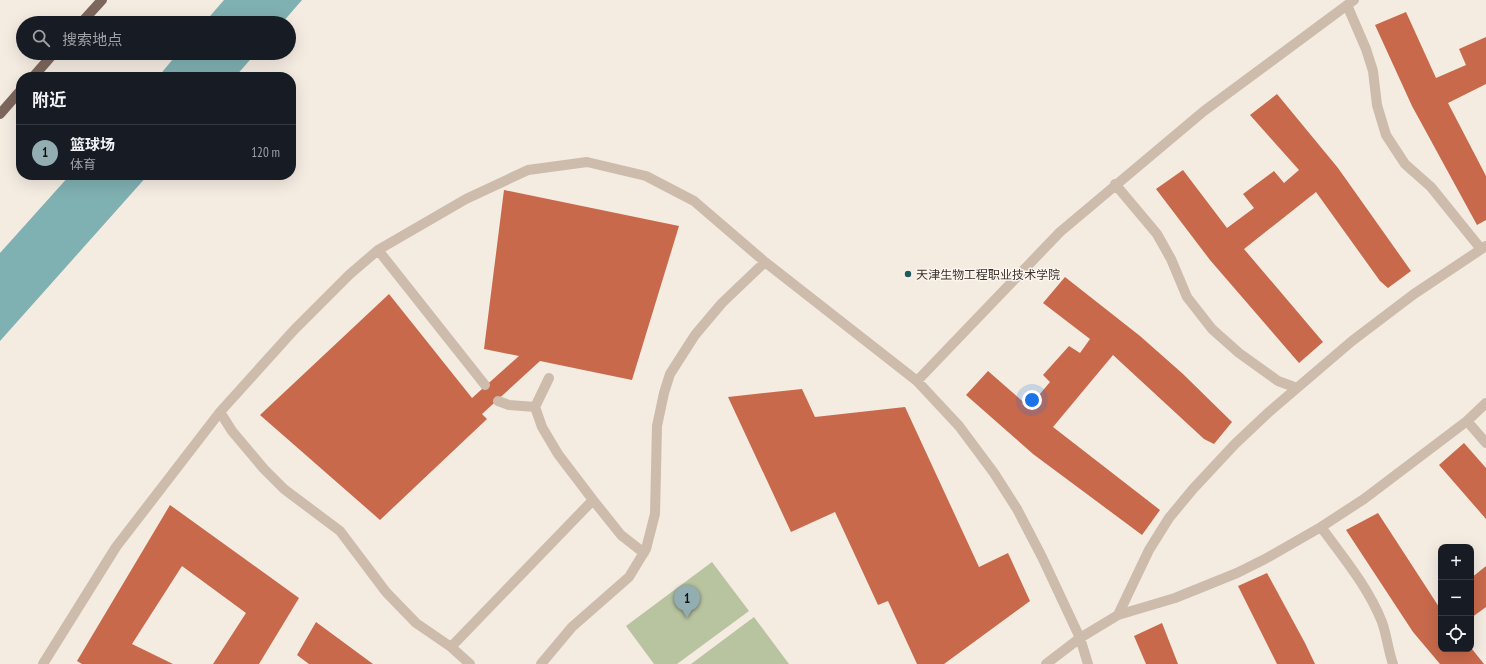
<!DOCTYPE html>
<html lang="zh">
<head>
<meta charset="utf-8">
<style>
  :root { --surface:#171b24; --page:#242831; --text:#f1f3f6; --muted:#9ea1a6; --line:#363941; --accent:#92aeb2 }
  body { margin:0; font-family:"PT Sans Narrow","Noto Sans SC",sans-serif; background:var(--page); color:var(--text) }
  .controls { position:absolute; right:12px; bottom:12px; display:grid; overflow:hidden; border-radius:8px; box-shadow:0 4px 16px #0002 }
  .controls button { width:36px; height:36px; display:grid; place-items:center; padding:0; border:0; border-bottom:1px solid var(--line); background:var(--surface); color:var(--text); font:20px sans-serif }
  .you { position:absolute; left:1032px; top:400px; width:14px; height:14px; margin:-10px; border:3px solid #fff; border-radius:50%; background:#1a73e8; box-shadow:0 0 0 6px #1a73e833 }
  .badge { display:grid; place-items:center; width:26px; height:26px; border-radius:50%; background:var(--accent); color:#111; font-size:13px; font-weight:700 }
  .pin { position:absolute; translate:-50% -33px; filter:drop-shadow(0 1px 2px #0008) }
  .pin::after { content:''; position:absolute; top:21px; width:14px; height:12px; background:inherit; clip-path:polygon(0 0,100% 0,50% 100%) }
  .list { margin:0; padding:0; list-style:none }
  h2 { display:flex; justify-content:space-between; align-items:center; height:52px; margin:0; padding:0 16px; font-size:17px }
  h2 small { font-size:13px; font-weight:400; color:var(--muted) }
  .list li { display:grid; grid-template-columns:26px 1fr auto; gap:12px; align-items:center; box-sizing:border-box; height:56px; padding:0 16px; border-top:1px solid var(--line) }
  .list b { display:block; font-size:15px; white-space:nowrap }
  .list p { margin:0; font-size:13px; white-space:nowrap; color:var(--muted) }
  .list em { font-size:13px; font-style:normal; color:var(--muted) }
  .icon { flex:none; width:22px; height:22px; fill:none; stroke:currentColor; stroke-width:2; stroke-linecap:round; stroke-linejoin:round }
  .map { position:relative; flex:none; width:1486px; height:664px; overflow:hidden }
  .search { position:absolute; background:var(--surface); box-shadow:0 4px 16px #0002; left:16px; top:16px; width:280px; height:44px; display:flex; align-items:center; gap:10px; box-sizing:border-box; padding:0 14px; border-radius:22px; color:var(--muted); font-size:15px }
  .panel { position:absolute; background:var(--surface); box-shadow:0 4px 16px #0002; left:16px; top:72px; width:280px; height:108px; border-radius:16px }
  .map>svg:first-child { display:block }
  .green { fill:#b8c4a0 }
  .water { fill:#7fb0b2 }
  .building { fill:#c8694b }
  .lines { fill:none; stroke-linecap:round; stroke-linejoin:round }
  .lane { stroke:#cdbbac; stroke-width:10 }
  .primary { stroke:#7d675c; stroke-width:10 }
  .poi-dot { fill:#1f5a5e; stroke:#fbf5ee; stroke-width:1.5 }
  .labels { text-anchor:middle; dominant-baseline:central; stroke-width:3; stroke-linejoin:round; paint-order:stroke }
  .poi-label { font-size:12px; fill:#3b302b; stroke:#fbf5ee; text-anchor:start }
</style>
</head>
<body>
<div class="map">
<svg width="1486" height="664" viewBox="0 0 1486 664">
  <rect width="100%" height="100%" fill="#f4ebe1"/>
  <path class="green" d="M712,562L749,611L677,664H654L626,626Z
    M754,617L789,664H691Z"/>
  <path class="water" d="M224,0H302L282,23H204Z
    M178,53H256L235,77H158Z
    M70,175H148L0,341V253Z"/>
  <path class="building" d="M1406,12L1436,78L1466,65L1459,49L1486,37V84L1448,103L1486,176V220L1477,225L1412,106L1375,25Z
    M1277,94L1338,168L1411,271L1388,288L1380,281L1316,192L1244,249L1323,342L1299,363L1210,260L1156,189L1183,170L1227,228L1254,208L1243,194L1274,171L1284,183L1299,170L1250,115Z
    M504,190L679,226L632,380L540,361L482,414L487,419L380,520L260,415L389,294L472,398L519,356L484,349Z
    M1065,277L1140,336L1183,374L1232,422L1214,444L1204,439L1113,355L1053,427L1160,510L1142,535L1033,454L966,395L988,371L1029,407L1050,382L1043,375L1069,346L1080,353L1090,339L1043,303Z
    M802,389L815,417L905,407L979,567L1008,553L1030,601L944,664H917L888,601L878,605L835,512L791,532L728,397Z
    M1464,443L1486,468V519L1439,465Z
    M170,505L299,598L259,664H213L246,613L182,566L132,644L173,664H82L77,661Z
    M1378,513L1441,610V649H1472L1484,664H1440L1413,632L1346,530Z
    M1486,566V607L1471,618V578Z
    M1267,573L1305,643L1315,664H1277L1238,586Z
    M316,622L373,664H309L297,655Z
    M1162,623L1178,664H1146L1134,636Z"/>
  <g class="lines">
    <path class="lane" d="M1347,5L1366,49L1373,71L1377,105L1386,135L1405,164L1431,187L1481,249
      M1115,184L1157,234L1171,259L1187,297L1212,329L1239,353L1278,381L1297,388
      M378,250L485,385
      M549,378L535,407L542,427L558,454L593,500L621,535L644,553
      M917,381L1060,232L1204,111L1354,0
      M498,401L509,405L535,407
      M220,412L232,431L264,469L284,489L340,531L386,592L416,623L451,647L470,664
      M1467,421L1486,443
      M1321,527C1343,557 1368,587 1382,622C1387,636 1388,650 1393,664
      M1118,615L1149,550L1169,518L1193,489L1235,444L1269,412L1352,341L1414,294L1486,246
      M451,647L593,500
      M43,664L116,547L220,412L294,330L349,275L378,250L466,199L528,170L587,162L646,176L694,201L765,262L917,381L959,426L994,473L1017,509L1042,557L1080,638L1088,664
      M541,664L572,627L629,577L646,549L655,514L657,426L664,393L670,374L695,335L722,303L765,262
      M1046,664L1080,638L1118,615L1175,598L1237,573L1265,559L1321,527L1364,499L1467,421L1486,403"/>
    <path class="primary" d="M81,23L102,0
      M33,77L54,53
      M0,114L21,90"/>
  </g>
  <circle class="poi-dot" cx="908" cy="274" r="4"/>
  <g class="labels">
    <g class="poi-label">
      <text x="916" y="274">天津生物工程职业技术学院</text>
    </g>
  </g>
</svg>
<div class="controls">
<button>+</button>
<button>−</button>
<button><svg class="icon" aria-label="locate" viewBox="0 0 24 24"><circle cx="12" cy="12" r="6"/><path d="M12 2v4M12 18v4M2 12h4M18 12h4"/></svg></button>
</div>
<div class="you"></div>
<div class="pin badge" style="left:687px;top:618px">1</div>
<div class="search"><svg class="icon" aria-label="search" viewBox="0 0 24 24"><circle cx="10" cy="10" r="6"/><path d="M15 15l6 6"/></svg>搜索地点</div>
<section class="panel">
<h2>附近<small></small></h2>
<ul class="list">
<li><span class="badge">1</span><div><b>篮球场</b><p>体育</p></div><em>120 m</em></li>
</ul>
</section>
</div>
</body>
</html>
